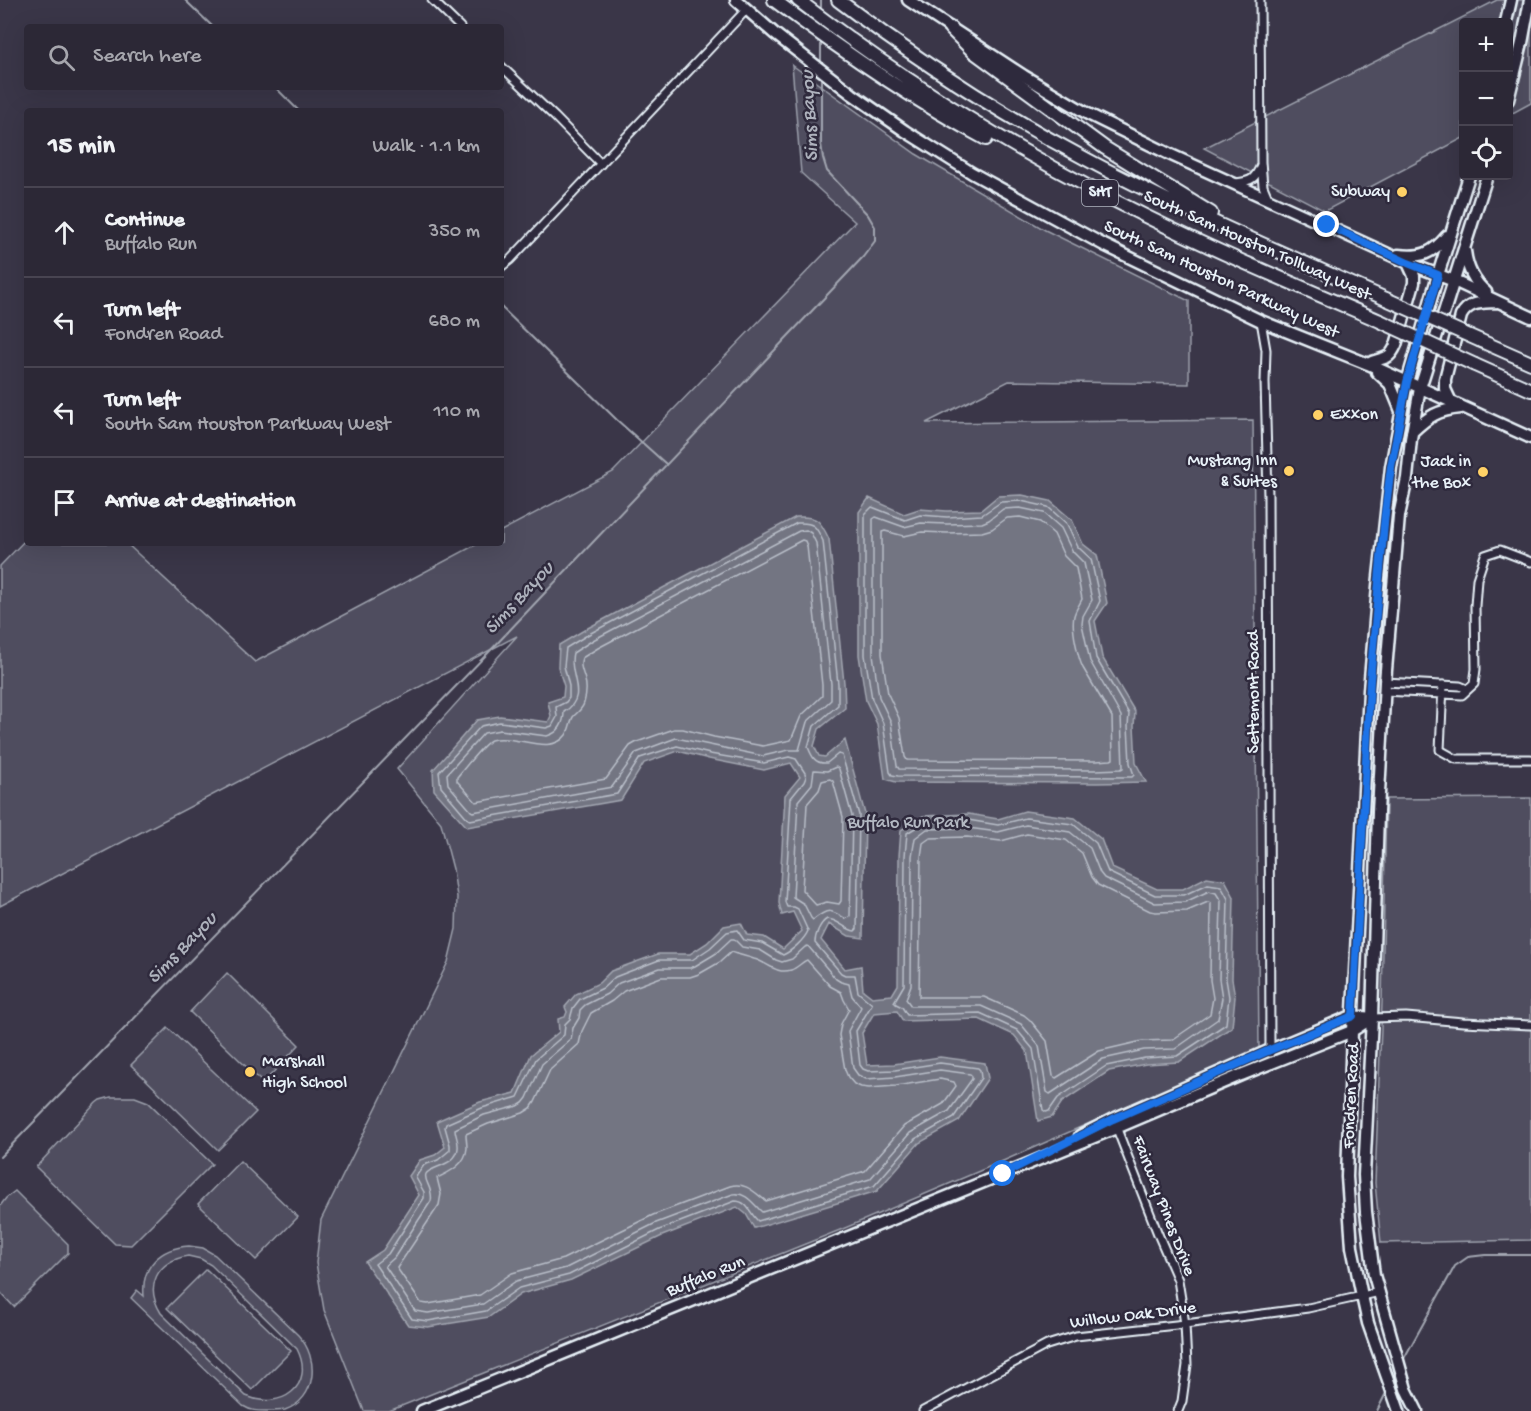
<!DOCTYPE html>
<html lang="en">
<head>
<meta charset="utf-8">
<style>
  :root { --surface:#2c2836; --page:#34303e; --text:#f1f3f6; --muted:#a6a6ad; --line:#484451 }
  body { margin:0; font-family:"Gochi Hand",sans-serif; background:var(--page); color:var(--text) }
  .controls { position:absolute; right:18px; top:18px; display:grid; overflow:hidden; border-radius:6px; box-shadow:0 6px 24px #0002 }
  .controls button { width:54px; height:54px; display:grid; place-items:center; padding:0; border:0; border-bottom:2px solid var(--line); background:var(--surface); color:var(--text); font:30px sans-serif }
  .stop { position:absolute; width:18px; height:18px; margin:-14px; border:4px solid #1a73e8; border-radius:50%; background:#fff }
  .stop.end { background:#1a73e8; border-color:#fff; box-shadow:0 2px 6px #0008 }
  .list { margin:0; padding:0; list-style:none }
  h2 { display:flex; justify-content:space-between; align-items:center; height:78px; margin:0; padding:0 24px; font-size:26px }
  h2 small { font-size:20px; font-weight:400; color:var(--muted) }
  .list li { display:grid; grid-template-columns:39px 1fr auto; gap:18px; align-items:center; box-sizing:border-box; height:90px; padding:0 24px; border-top:2px solid var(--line) }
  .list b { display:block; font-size:22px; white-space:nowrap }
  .list p { margin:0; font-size:20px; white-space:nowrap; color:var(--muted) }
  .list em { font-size:20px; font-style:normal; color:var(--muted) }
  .icon { flex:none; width:33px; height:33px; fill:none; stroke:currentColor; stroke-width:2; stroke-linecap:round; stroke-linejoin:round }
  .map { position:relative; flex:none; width:1531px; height:1411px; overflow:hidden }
  .search { position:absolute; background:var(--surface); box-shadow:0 6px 24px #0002; left:24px; top:24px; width:480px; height:66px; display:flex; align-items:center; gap:15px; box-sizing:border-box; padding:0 21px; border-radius:6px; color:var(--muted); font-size:22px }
  .panel { position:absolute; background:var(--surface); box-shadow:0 6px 24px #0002; left:24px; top:108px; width:480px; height:438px; border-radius:6px }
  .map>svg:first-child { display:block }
  .green { fill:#504e5f; stroke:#9ca0ac; stroke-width:1.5; fill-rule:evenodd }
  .water { fill:#737482; stroke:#a2a6b1; stroke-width:1.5 }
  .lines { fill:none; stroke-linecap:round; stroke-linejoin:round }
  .shore { stroke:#b9bfc9; stroke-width:1.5 }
  .stream { stroke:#a2a6b1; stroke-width:2 }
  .street-casing { stroke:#e8f1f8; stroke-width:11 }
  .secondary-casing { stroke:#e8f1f8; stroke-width:15 }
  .highway-casing { stroke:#e8f1f8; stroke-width:16 }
  .street { stroke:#2f2a3d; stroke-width:7 }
  .secondary { stroke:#2f2a3d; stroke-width:10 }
  .highway { stroke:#2f2a3d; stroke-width:12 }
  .highway-bridge-casing { stroke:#e8f1f8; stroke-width:16; stroke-linecap:butt }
  .highway-bridge { stroke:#2f2a3d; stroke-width:12 }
  .route { stroke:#1a73e8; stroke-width:8 }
  .poi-dot { fill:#ffd166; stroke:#2f2a3d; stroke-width:2 }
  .labels { text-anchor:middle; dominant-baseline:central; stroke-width:5; stroke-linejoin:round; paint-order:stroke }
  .shield { fill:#2f2a3d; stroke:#b0b5c0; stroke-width:1.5 }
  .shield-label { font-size:16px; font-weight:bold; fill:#e8f1f8 }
  .poi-label { font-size:18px; fill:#e8f1f8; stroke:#2f2a3d; text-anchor:end }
  .street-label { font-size:18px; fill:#e8f1f8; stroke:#2f2a3d }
  .park-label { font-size:18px; fill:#b3b8c2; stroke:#2f2a3d }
  .water-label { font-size:20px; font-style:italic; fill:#aeb2bd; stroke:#2f2a3d }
</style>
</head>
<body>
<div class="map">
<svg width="1531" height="1411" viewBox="0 0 1531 1411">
  <rect width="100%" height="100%" fill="#3a3648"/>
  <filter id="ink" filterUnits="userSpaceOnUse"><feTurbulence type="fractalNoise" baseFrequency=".0167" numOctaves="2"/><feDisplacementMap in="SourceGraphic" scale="12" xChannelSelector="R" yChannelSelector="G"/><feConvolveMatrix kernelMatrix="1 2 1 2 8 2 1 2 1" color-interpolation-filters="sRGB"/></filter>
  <g filter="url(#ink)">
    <path class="green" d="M1497,0H1531V103L1509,115L1508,22H1464L1463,138L1325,211L1204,148Z
      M792,65L916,154L1045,230L1189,301V384L1009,381L926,423L1253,420L1259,1049L1003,1161L845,1228L389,1411H364L324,1310L316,1263L321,1220L448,962L456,929L457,897L453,869L441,823L397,769L517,636L0,906V566L27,538V543H126L255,662L479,543H501V531L613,472L855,222L801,173Z
      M1531,798V1240L1381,1243L1375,1183L1382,1002L1386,799Z
      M227,973L299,1045L263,1083L190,1012Z
      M168,1028L256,1112L218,1150L131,1065Z
      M111,1097H135L148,1102L212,1164L131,1245L115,1244L36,1167L96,1103L100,1100Z
      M240,1161L298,1217L256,1260L198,1204Z
      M15,1191L68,1244V1253L14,1307L0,1292V1206L6,1198Z
      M189,1246L203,1248L215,1255L298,1335C320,1358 317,1399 285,1410C279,1411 272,1411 266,1411C257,1411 251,1411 243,1406L131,1298L137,1290L144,1296C141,1266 160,1248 189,1246ZM188,1256L201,1259L211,1265L297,1349C316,1386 281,1411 246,1396L161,1313C144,1286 157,1261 188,1256Z
      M206,1269L291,1351L252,1390L167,1308Z"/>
    <path class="water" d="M1022,495L1050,501L1072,520L1083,544L1097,555L1107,603L1095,621L1102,657L1135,712L1134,726L1136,763L1146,782L1097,783L896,782L885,779L877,724L866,701L859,655V512L869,498L904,514L919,509L947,511L981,510L998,496Z
      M796,517C818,516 820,520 829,539L844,683L845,708L819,729L814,746L819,756L825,757L845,740L865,814L863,938L849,936L829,924L821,940L845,969L861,966L863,990L872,997L892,995L898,985L899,856L901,830L923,816L969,814L998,819L1025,811L1075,818L1101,839L1112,868L1157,889H1183L1207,877L1225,880L1234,897L1232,979L1235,997L1232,1027L1179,1062L1146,1064L1109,1071L1062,1102L1052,1117L1038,1121L1027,1051L1014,1035L979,1019L903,1021L897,1011L874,1013L862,1033L867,1065L894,1064L940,1057L985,1063L988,1078L959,1121L919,1143L877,1191L754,1228L746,1214L737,1207L662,1236L571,1280L521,1294L489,1317L428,1327L408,1325L365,1262L383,1250L419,1195L409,1176L420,1160L435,1155L445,1147L437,1121L480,1102L515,1093L531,1055L559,1032L558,1019L565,1017L567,1012L565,1007L576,994L599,983L611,971L658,954H690L707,943L724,926L741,923L747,935L764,937L783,949L802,931L793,912L782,915L779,903L785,795L800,777L791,763L764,770L709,759L678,751L644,763L621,800L467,827L434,790L433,770L477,720L500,716L548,722L551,716L548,702L563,697L564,686L558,667L559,645L586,629Z"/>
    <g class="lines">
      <path class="shore" d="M1021,501L1048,507L1067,524L1078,547L1091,559L1100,601L1090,621L1096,658L1129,714L1128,726L1130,763L1134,775L1132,777L898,776L892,775L890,772L883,723L872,699L865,655V514L872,507L905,520L920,515L947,517L982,515L1001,502Z
        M1020,508L1044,513L1061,528L1072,551L1084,563L1092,600L1083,616L1082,624L1090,661L1121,716L1123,768L1121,769L1096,770L899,769L897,766L891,722L879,697L873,654V519L876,517L904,527L921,523L947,524L982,523L989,520L1003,509Z
        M1020,517L1040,522L1054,534L1064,556L1076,568L1082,599C1080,604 1075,610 1074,616C1071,627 1078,658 1083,668L1112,717L1113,759L1111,760L1096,761L907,760L905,757L899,718L888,694L882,654V532L885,531L904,536L922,532L947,533L982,532L992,529L1007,518Z
        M797,523C814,522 816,526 823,541L838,684V705L814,726L808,747C812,757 815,764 827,763L838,754L842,755L859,815L857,929L855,931C845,930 838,919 827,919C820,923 815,935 815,943L841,973L845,975H855L858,992L872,1004L856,1031L860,1065L863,1069L868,1071L895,1070L940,1063L978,1068L980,1070L981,1078L954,1117L915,1139L874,1186L758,1221C750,1214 748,1201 735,1201L659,1230L569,1275L519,1288L486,1311L428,1321L412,1319L375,1264L388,1254L424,1198V1192L416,1178L417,1175L424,1165L438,1160L450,1150V1145L445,1127L446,1124L482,1108L518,1097L536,1059L564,1035L565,1024L570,1019L573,1008L580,999L603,988L615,977L659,960H692L710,948L727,932L737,930L744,940L762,943L783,955C792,951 804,940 808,931L798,909L794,907H787L785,902L791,798L804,782L806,777L805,773L796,759L789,757L764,763L710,754L677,746L640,758L617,794L470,820L468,819L441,787L439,772L481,726L500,722L546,728L552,726L557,717L556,707L566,702L569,698V686L564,666L566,648L589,634Z
        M806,530L811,533L816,543L831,684V700L807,722L799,750H789L763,756L676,738L636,753L612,787L473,812L471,811L448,784L447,774L484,733L500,730L547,736C559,733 564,723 564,712C590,696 567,674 573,653L593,640L799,531Z
        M802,540L805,541L807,546L822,685V696L801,716L791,740L763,746L714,737L683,729H674L637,742L630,746L606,779L476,802L457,781V777C463,770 484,743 491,740C514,733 550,757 566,735C570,729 570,722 573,717C577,712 582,710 584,703C586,696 587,687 585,680C583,672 579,666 582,658L598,648Z
        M836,767L839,769L852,816L850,916L846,919C830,909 828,908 813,920L811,918L804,904L793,897L798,801L812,784L814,770L827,771Z
        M830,779L833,781L843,817L841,901L839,904L827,902L816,905L802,890L807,804L819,790L822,781Z
        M1026,818L1073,824L1096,843L1108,872L1155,895H1184L1208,884L1221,886L1228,899L1226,979L1229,997L1226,1024L1177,1056L1145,1058L1106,1066L1058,1098L1049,1111L1046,1112L1043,1110L1033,1049L1017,1030L980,1013L907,1015L902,1007L896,1004L894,1002L904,985L905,856L907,833L925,822L968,820L998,825Z
        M1026,825L1070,832L1090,848L1100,873L1104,878L1155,903L1185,902L1209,891L1216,893L1221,901L1219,979L1222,998L1218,1019L1175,1049L1144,1050L1103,1059L1050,1094L1047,1092L1039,1046L1021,1024L981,1006H911L906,999L911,985L912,856L915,838L927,829L968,828L998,832Z
        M1027,834L1066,840L1082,853L1092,877L1098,885L1150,911L1156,912L1187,911L1208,902L1211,903L1210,980L1213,998L1210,1014L1172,1040L1142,1041L1099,1051L1056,1078L1053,1076L1047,1041L1030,1020L1024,1015L984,997H919L921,857L923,843L930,838L967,837L1001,841Z
        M731,939H734L742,947L760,950L776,960L782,962L792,959L805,947L808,946L836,979L841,982L849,984L852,996L861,1007L848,1031L853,1068L858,1075L866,1079L895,1077L940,1070L970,1074L972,1076V1079L949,1111L910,1133L870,1179L762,1212C753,1204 747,1192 733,1194L656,1223L566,1268L516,1281L483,1304L428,1313L415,1311L385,1266L394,1258L431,1201C434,1189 423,1181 426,1174C430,1166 457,1166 458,1148C459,1141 455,1135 455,1129L484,1115L518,1106L523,1103L527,1098L542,1064L571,1039L573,1028L579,1018L580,1010L585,1005L607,994L619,983L660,968H690L695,966L715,954Z
        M731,952C739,955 746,956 754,959C767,962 776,975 791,970C797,968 802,962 807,960L830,986L841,992L844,1000L849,1009L841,1024L839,1035L845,1070L848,1077L854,1084L861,1087L869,1088L896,1086L940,1079L954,1082L956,1086L943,1104L904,1126L865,1171L766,1201C754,1192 746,1182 730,1186L653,1215L563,1259L512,1273L480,1295L428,1304L421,1303L397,1268L439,1205L441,1194L437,1178C450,1172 466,1164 467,1148C467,1143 466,1138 466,1134L488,1124L523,1113L531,1108L535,1102L550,1070L579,1044L582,1031L591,1013L612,1001L624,991L661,977H690L699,974L720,962Z"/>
      <path class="stream" d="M185,0L213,27
        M821,12V0
        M821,66V39
        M275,87L299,111
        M501,307L617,420L666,464
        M0,1157L489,652L863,257L875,241V227L868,215L827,171L823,158L821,144V75
        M1402,1362L1455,1266L1468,1257L1485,1255H1531
        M1377,1411L1387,1391"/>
      <g class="street-casing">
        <path id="street" d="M432,0L460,27
          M1260,0L1261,162L1263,186L1268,198
          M501,66L555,117L601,164
          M1236,183C1252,181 1255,179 1261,165
          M501,267L510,260L747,9
          M1261,321L1266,350L1265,382L1268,496L1270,1053
          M1385,682L1460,686L1467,689
          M1443,685L1440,750L1456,759H1531
          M1384,691L1462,695L1474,684L1476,669L1475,606L1477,579L1485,555L1500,550L1531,562
          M1372,1018L1406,1017L1463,1022L1531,1025
          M1115,1124L1158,1234L1178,1280L1185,1324L1187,1365L1182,1401L1178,1411
          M923,1411L1047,1345L1076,1336L1185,1324L1308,1308L1380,1292"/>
      </g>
      <g class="secondary-casing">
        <path id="secondary" d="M736,0L775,34L852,94L905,131L972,173L1104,245L1261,321L1368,364L1531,438
          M908,0L1024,76L1088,114L1169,154L1408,263L1454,281L1531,317
          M1506,22L1511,0
          M1508,100L1522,43L1530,0
          M1465,251C1467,268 1473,281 1486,292
          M1398,255C1421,258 1432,254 1447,236
          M1368,364C1382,356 1388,363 1396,345L1414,283V276L1408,263
          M1377,372L1390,384L1401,411
          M1451,402L1445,389V379L1461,316C1469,301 1482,303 1497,302
          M1412,432C1429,416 1438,410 1461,408
          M1080,1136L1113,1119L1270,1050L1352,1016L1372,1018
          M422,1411L1116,1128L1241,1075L1352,1031L1372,1018
          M1399,1411L1368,1323L1362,1296L1352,1247L1347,1177L1352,1031L1369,690L1378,586L1391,467L1407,382L1438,275L1469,176
          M1417,1411L1406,1389L1374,1275L1366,1212L1364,1175L1372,1018L1378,812L1385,682L1399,516L1407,478L1411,439L1420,388L1487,176"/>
      </g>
      <g class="highway-casing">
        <path id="highway" d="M774,0C842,51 911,99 986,139
          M798,0C894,74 996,139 1104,195C1193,242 1287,281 1380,321
          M838,0C916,59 999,113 1086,159C1183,211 1285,254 1386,299
          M950,28L974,52L1105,148L1211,213
          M1481,341L1531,363
          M1475,365L1531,390"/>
      </g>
      <use href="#street" class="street"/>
      <use href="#secondary" class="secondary"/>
      <use href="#highway" class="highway"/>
      <g class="highway-bridge-casing">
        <path id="highway-bridge" d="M1386,299L1481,341
          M1380,321L1475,365"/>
      </g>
      <use href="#highway-bridge" class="highway-bridge"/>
    </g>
  </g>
  <g class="lines" filter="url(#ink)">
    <path class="route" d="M1003,1174L1113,1119L1270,1050L1353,1016L1370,681L1385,514L1391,467L1407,382L1438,275L1408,263L1327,225"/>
  </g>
  <g class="poi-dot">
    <circle cx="1402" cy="192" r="6"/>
    <circle cx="1318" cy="415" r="6"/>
    <circle cx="1289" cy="471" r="6"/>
    <circle cx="1483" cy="472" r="6"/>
    <circle cx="250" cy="1072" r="6"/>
  </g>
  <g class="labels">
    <rect class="shield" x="1082" y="180" width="36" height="26" rx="4.5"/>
    <g class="shield-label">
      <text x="1100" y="193">SHT</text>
    </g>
    <g class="poi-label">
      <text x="1390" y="192">Subway</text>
      <text x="1330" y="415" text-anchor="start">Exxon</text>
      <text x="1277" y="461">Mustang Inn<tspan x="1277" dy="21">&amp; Suites</tspan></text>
      <text x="1471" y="462">Jack in<tspan x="1471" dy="21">the Box</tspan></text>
      <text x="262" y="1062" text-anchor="start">Marshall<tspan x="262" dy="21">High School</tspan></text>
    </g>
    <g class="street-label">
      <text transform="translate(1257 246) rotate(24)">South Sam Houston Tollway West</text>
      <text transform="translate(1221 280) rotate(25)">South Sam Houston Parkway West</text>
      <text transform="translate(1254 692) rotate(-90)">Settemont Road</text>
      <text transform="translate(1352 1096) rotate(-87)">Fondren Road</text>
      <text transform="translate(1163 1206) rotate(69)">Fairway Pines Drive</text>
      <text transform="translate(706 1277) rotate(-22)">Buffalo Run</text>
      <text transform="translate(1133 1316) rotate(-7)">Willow Oak Drive</text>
    </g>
    <g class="park-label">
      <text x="908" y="823">Buffalo Run Park</text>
    </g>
    <g class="water-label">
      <text transform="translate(811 116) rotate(-93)">Sims Bayou</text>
      <text transform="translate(520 599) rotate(-47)">Sims Bayou</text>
      <text transform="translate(183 949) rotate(-46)">Sims Bayou</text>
    </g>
  </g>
</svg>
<div class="controls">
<button>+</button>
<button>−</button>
<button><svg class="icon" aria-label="locate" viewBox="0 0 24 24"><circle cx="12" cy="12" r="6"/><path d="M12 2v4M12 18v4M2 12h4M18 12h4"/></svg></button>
</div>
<div class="stop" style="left:1003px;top:1174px"></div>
<div class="stop end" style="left:1327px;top:225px"></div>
<div class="search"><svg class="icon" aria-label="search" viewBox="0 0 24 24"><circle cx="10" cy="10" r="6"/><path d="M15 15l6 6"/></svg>Search here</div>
<section class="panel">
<h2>15 min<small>Walk · 1.1 km</small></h2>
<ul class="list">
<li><svg class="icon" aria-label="ahead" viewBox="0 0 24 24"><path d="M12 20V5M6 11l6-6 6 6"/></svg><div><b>Continue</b><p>Buffalo Run</p></div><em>350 m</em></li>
<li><svg class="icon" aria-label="left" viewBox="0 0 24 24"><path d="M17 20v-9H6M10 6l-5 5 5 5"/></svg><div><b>Turn left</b><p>Fondren Road</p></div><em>680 m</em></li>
<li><svg class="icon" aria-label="left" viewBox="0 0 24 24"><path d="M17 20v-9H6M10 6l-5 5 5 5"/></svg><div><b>Turn left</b><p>South Sam Houston Parkway West</p></div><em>110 m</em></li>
<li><svg class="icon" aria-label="arrive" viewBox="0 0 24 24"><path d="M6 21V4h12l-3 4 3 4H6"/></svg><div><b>Arrive at destination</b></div></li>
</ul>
</section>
</div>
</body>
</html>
